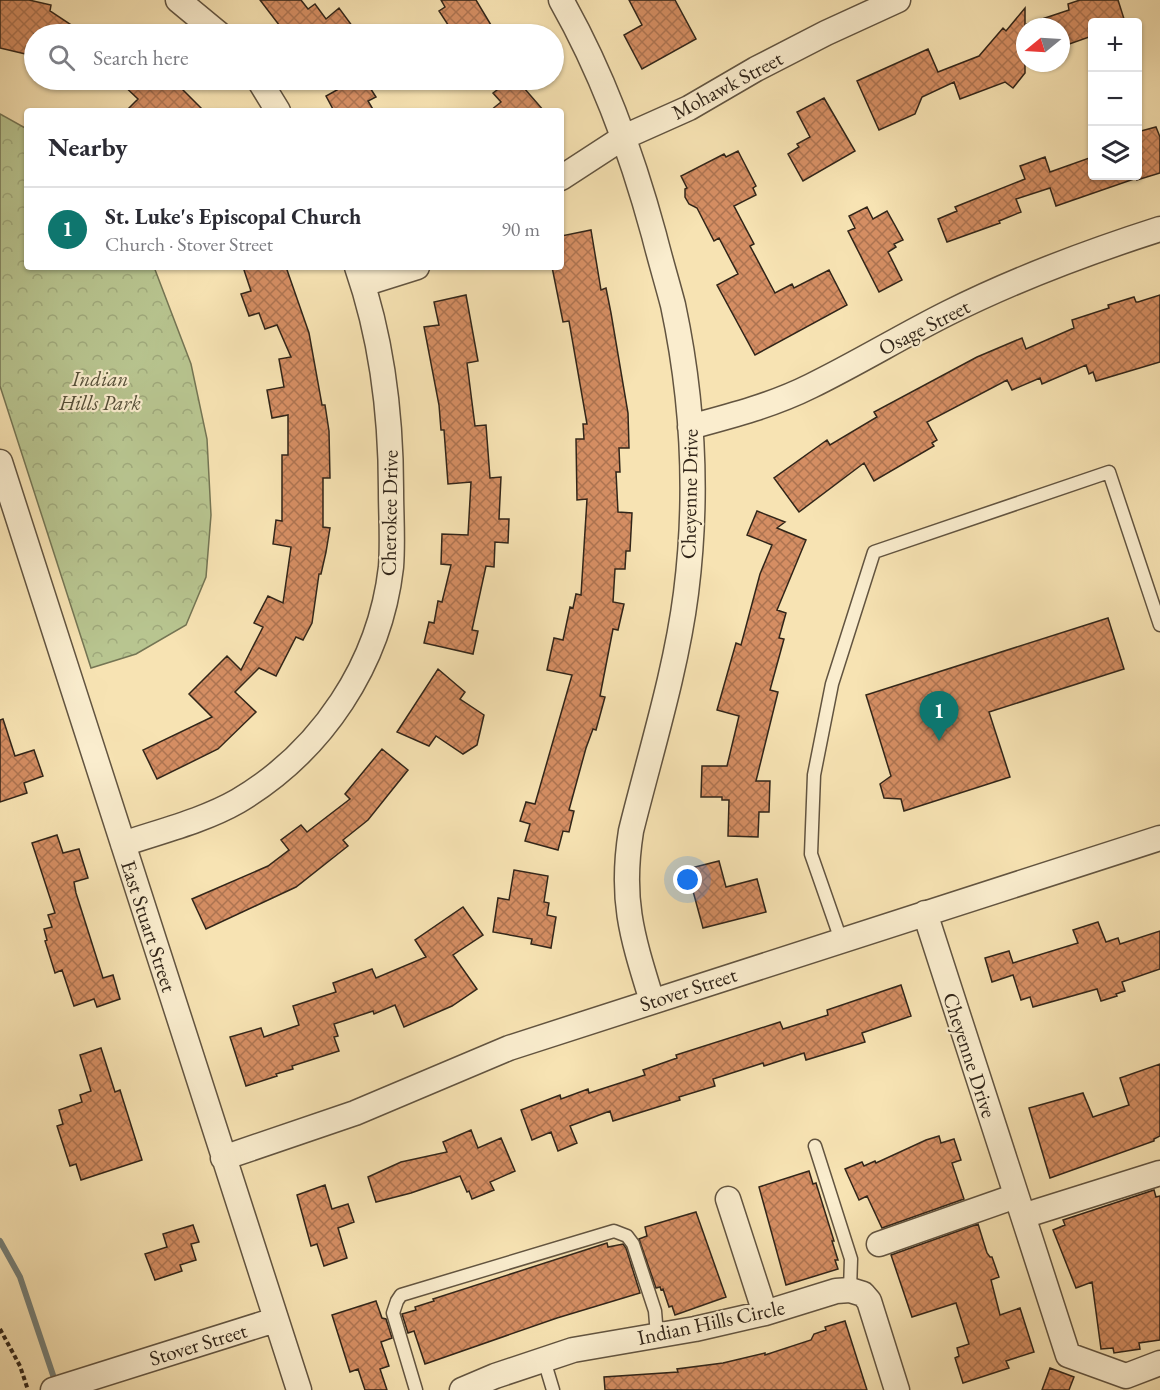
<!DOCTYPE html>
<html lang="en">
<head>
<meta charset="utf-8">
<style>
  :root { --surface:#fff; --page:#f7f7f7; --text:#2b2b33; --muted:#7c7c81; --line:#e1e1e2; --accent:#0f766e }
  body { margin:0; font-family:"EB Garamond",serif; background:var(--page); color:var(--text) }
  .controls { position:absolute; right:18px; top:18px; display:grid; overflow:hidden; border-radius:6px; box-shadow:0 2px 4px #0004 }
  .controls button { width:54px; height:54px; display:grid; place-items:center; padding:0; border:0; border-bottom:2px solid var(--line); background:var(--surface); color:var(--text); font:30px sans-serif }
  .compass { position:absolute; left:1016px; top:18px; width:54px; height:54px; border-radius:50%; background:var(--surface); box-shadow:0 2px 4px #0004; rotate:252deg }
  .you { position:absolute; left:688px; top:880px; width:21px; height:21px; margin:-15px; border:4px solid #fff; border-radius:50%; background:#1a73e8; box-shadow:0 0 0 9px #1a73e833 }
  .badge { display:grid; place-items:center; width:39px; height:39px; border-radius:50%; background:var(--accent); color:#fff; font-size:20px; font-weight:700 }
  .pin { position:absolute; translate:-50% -50px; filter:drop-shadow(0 2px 3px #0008) }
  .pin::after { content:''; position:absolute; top:32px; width:21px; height:18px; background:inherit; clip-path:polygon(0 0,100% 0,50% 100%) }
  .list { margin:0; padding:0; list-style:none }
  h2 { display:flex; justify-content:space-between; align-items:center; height:78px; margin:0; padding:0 24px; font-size:26px }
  h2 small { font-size:20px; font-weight:400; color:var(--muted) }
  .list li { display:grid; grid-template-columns:39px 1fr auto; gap:18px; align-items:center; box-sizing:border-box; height:84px; padding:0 24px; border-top:2px solid var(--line) }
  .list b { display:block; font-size:22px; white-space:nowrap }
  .list p { margin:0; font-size:20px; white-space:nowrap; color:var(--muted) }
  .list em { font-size:20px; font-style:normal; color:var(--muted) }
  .icon { flex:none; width:33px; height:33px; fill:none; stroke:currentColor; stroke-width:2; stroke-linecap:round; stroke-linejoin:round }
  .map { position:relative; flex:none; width:1160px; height:1390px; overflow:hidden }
  .search { position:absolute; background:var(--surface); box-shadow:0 2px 4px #0004; left:24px; top:24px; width:540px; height:66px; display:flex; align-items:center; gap:15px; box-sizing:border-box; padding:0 21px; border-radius:33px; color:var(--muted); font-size:22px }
  .panel { position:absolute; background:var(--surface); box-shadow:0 2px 4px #0004; left:24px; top:108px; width:540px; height:162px; border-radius:6px }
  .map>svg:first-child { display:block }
  .forest { fill:url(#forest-crowns); stroke:#747554; stroke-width:1.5 }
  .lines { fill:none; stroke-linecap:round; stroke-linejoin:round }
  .stream { stroke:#757f78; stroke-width:6 }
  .building { fill:url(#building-cross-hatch); stroke:#312519; stroke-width:1.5 }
  .service-casing { stroke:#625440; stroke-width:15 }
  .minor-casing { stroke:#625440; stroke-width:27 }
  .path { stroke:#312519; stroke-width:4; stroke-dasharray:4.5 3; stroke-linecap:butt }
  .service { stroke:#faedce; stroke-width:12 }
  .minor { stroke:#faedce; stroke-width:24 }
  .labels { text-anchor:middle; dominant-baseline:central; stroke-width:4.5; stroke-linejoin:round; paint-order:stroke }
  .street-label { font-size:21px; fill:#312519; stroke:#faedce }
  .park-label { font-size:21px; font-style:italic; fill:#534d37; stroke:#faedce }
</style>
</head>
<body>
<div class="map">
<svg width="1160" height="1390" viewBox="0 0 1160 1390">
  <defs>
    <pattern id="forest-crowns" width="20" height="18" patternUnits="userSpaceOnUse" patternTransform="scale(1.5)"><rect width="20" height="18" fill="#b8c590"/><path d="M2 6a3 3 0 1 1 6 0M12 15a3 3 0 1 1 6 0" fill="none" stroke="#9fa97c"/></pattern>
    <pattern id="building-cross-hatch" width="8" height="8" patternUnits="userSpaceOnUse" patternTransform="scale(1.5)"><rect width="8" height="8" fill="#d58e63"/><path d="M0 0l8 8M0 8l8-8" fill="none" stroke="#ad7451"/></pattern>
  </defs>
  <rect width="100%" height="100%" fill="#f7e3b3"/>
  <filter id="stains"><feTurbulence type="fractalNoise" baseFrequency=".00333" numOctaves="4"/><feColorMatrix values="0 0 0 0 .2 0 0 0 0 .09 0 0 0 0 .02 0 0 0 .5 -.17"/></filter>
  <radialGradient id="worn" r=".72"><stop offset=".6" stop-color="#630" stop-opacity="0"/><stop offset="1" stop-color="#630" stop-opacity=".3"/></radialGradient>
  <path class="forest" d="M0,114L27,129V267H154L191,364L207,439L211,515L206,577L186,625L136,654L91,668L0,386Z"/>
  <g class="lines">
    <path class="stream" d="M0,1241L20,1277L56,1384"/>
  </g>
  <path class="building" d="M0,0H29L51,5L50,11L85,34H34V56L0,48Z
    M260,0H301L308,9L315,4L326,19L339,8L353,27L343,34H286Z
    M441,0H476L491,25L486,28L489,34H454L439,11L445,7Z
    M629,0H675L696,39L642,69L624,35L642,25Z
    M1080,0H1118L1125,22H1092V36L1061,47V27H1028L1027,24L1069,10L1068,4Z
    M1025,8V73L1013,88L1005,82L960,99L954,82L922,97L915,114L879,130L857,81L928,49L938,72L979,56L1003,28L1006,31Z
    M118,80H173L204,111H126L138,99Z
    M330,80H365L376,97L368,101L374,111H334L326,96L337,90Z
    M510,80H517L544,111H490L501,102L493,93Z
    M824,98L855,151L803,181L788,154L799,147L797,144L810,137L797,112Z
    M1156,127L1160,137V173L1137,180V132Z
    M738,151L756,186L753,188L756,195L734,206L754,244L750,246L775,293L792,284L794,288L829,270L847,305L755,355L717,285L738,274L719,238L714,241L697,208L689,204L685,197V189L687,188L681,176L724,154L726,157Z
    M1045,157L1050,172L1092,157V176H1137V178L1056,206L1050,188L1016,199L1021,212L999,221L1000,223L947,242L938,219L957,211L955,207L1025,179L1020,166Z
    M867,207L873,219L887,211L903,240L894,244L896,247L888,252L902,280L879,292L848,231L855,228L849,216Z
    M591,230L601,290L606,288L611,313L628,413L629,448H619L620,472H616L618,512L632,513L630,551H626L625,569H615L613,602L624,604L618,630L613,629L600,696L605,697L596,730L593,729L586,748L569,810L574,811L569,832L563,831L558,850L525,841L530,824L520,821L526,802L535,804L572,675L547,670L554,638L563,640L570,607L573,608L576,594L581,595L587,499L577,500L576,439H584L583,424H587L569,321L563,322L552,267H561V236Z
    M243,267H286L309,333L322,405H325L329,431L330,478H323V527L330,528L326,552L321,574H319L312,623L303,640L296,637L276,676L259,668L235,692L256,712L218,749L157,779L143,750L212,717L189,694L227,656L241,670L263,627L254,623L268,596L283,603L291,547L273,544L276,520L282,521V455H288V415L272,418L267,390L284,387L279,359L291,357L277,325L265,329L259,313L249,316L241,294L251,291Z
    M466,295L478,361L467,363L475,426L486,425L490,478L501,477L499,519H509L508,543L495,542L494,567L486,566L472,630L478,631L473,654L424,643L429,622L434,623L438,601L442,602L451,565L441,564L442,534L468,535L471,482L448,484L444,430H441L439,405L424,327L439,325L434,302Z
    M1160,295V362L1096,381L1093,372L1089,374L1086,365L1042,384L1040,378L1012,390L1007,380L927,422L937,440L932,443L934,446L874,481L864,463L799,512L774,478L827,440L830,445L877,417L874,412L977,357L1022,338L1026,349L1074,328L1072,320L1109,308L1108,305L1134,297L1136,302H1138Z
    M757,511L785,522L777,528L806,540L777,610L786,613L779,638L784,639L770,690L778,692L756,781H770L769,812H759L758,837L728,836L729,800H722V797H701L702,766H727L739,716L717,710L736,643L741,645L760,574L772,545L747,535Z
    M1108,618L1124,669L989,712L1010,777L904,811L901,799L884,798L880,784L891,776L866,695Z
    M438,669L465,692L460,699L484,715L477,745L463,754L436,736L429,746L397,732Z
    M3,719L15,756L34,750L43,776L24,783L27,793L0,802V720Z
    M382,749L408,770L368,820L343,840L348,846L296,887L206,929L192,899L268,866L289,850L281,840L301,825L307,832L350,799L345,794Z
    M57,835L63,853L79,849L88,878L74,882L76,893L103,978L113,975L120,999L97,1007L94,999L74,1006L62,970L55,973L45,941L47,940L44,929L52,927L48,915L55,913L32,843Z
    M719,861L726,887L757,879L766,912L703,928L687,869Z
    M514,870L548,876L544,902L549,903L547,915L556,917L551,948L531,944L532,939L493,932L498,898L509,900Z
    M463,907L483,935L453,955L477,989L452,1006L404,1027L395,1005L374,1014L373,1011L334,1024L338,1036L334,1037L339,1051L292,1066L293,1069L276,1074L277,1076L246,1086L230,1037L261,1028L264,1037L299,1025L293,1006L336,992L333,983L372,969L376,978L426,957L415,940Z
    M1098,922L1106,942L1118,938L1120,944L1160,931V969L1122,982L1125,991L1116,994L1117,996L1101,1001L1097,989L1033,1007L1030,997L1021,1000L1013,975L992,982L985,958L1009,951L1013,963L1078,943L1073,930Z
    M901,985L911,1016L862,1033L865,1042L806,1060L804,1053L764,1066L763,1063L713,1079L715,1086L679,1097L680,1100L613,1121L610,1111L570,1126L577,1143L558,1151L551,1132L532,1140L521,1110L560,1095L561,1099L588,1089L589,1093L645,1075L643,1070L677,1058L676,1055L780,1022L783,1029L828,1015L827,1010Z
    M101,1048L115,1092L120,1090L142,1160L81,1180L76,1164L70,1166L57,1126L63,1124L59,1110L82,1102L80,1095L91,1091L80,1055Z
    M1160,1064V1136L1154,1139V1141L1050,1178L1029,1108L1083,1093L1093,1117L1129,1105L1120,1078Z
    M471,1130L478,1148L501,1138L515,1171L490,1182L494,1190L472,1199L469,1191L467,1192L460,1176L411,1193L376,1202L368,1177L401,1162L447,1152L443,1142Z
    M939,1136L941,1143L954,1139L961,1160L952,1163L964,1199L882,1228L867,1196L859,1200L845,1169L862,1162L864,1166L875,1161L876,1163L926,1140Z
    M809,1171L813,1184L816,1183L834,1241H832L838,1260H835L838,1269L786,1285L759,1187Z
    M325,1185L332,1209L348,1204L354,1222L338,1228L347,1258L324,1266L317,1244L311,1246L297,1195Z
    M1154,1190L1156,1197L1160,1196V1340L1139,1343L1140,1349L1114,1353L1113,1348L1101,1349L1092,1282L1076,1288L1053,1230L1065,1225L1063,1220Z
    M696,1212L726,1297L675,1315L672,1306L669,1307L663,1289L661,1290L660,1287L656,1288L639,1239L647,1236L645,1227Z
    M978,1224L987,1253L990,1257H992L999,1277L991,1280L1000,1315L1020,1308L1034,1352L1006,1361L1009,1368L963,1383L955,1358L959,1356L957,1348L969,1344L956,1303L912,1317L891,1255Z
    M193,1225L199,1242L191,1244L196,1260L180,1265L182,1271L155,1280L145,1254L167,1247L163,1234Z
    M607,1243L608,1247L623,1244L626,1248L640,1293L557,1318L425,1364L414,1331L408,1333L402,1314L416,1310L415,1307L434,1301L433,1299Z
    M376,1301L382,1318L386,1319L392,1338L381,1342L389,1366L380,1369L387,1390H365L358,1369L350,1372L332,1315Z
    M845,1321L867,1390H605L604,1377L678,1372L677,1369L723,1363L765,1353V1355L811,1340L814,1334L826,1330L825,1327Z
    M1050,1368L1074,1377L1069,1390H1042Z"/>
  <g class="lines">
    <g class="service-casing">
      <path id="service" d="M841,940L811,854L814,775L832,684L874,552L1109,472L1160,625
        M815,1146L851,1259L850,1290
        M544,1360L553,1390
        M416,1390L393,1313L397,1301L401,1295L614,1231L627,1236L633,1244L655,1311L657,1335"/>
    </g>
    <g class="minor-casing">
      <path id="minor" d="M178,0L219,34
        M561,0C603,74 632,154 654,235C660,259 667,282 673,305C693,399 698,498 686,593C676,672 650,754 631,831C620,900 632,936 652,1001
        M259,80L278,111
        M561,178L624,137L689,108L756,69L826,33L898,0
        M363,284L417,267
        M690,427C731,416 773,405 811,386C858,363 902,336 948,313C1016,279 1088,252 1160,229
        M0,462L299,1390
        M123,844C161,831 203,821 238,801C322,751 380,664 391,567C393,541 391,515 391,490C391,414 382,339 357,267
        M925,913L1068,1355L1126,1376L1160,1363
        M223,1158L355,1113L509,1048L1160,838
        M728,1199L765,1313
        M1023,1216L1160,1173
        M879,1244L1016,1196
        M53,1390L275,1320
        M462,1390L495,1376L573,1350L695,1329L765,1313L836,1291L850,1290L863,1294L869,1301L897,1390"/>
    </g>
    <path class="path" d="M0,1329L20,1366L28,1390"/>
    <use href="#service" class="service"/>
    <use href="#minor" class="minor"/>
  </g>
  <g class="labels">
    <g class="street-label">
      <text transform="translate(727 85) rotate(-28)">Mohawk Street</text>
      <text transform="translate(924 327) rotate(-27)">Osage Street</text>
      <text transform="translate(689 494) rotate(-89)">Cheyenne Drive</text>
      <text transform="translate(389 513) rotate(-89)">Cherokee Drive</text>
      <text transform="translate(149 926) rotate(72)">East Stuart Street</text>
      <text transform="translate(688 989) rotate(-18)">Stover Street</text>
      <text transform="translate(970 1055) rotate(72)">Cheyenne Drive</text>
      <text transform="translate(711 1322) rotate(-12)">Indian Hills Circle</text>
      <text transform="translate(198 1344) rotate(-17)">Stover Street</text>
    </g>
    <g class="park-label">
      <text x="100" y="378">Indian<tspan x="100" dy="24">Hills Park</tspan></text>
    </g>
  </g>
  <rect width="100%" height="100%" filter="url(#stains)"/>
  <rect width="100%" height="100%" fill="url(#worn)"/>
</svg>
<div class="controls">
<button>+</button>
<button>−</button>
<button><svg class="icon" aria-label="layers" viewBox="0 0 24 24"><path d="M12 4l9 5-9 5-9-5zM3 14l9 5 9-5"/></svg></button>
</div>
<svg class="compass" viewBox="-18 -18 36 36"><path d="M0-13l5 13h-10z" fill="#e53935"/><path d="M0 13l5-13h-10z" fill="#7c7c81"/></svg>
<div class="you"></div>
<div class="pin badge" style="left:939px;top:741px">1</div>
<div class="search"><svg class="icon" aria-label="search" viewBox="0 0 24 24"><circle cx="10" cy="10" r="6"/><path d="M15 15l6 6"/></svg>Search here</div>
<section class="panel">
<h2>Nearby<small></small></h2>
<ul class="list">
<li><span class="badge">1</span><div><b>St. Luke's Episcopal Church</b><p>Church · Stover Street</p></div><em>90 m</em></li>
</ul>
</section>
</div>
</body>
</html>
